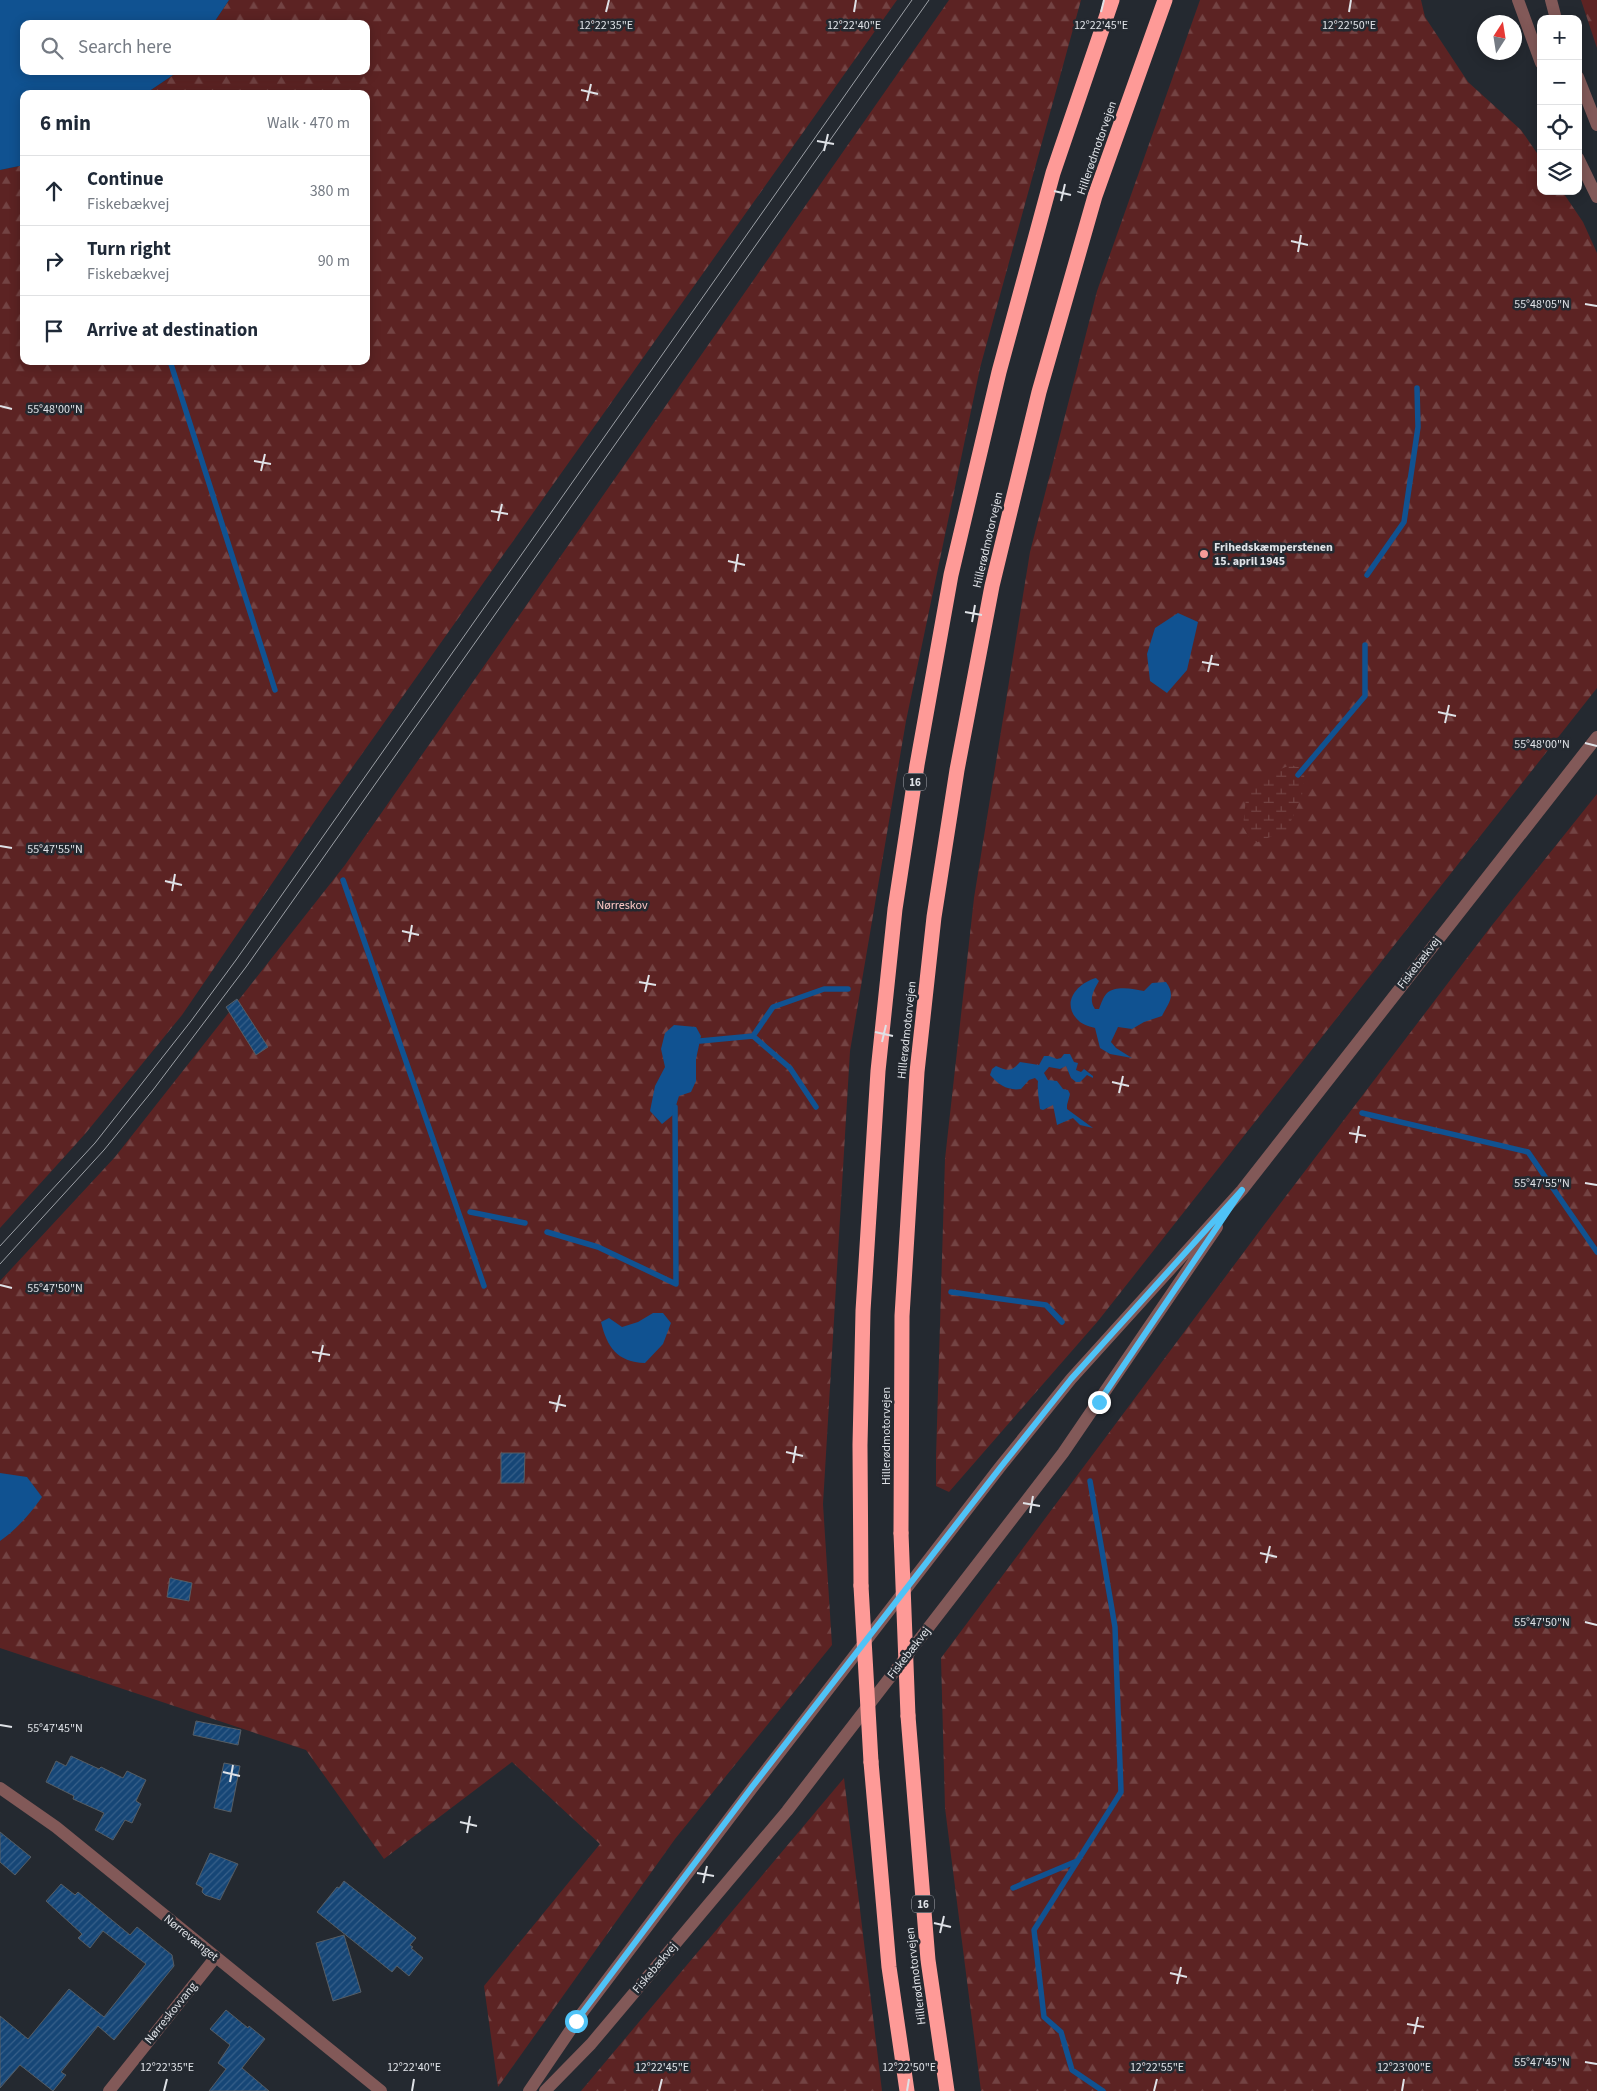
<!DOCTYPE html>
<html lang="en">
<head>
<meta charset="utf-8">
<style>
  :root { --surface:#fff; --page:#f2f2f3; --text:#1f2937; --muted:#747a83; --line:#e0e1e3 }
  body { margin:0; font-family:"Source Sans 3",sans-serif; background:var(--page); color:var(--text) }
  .controls { position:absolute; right:15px; top:15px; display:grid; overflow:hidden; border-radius:10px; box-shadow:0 2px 12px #0003 }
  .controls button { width:45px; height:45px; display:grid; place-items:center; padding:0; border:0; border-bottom:1px solid var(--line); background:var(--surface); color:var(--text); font:25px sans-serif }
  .compass { position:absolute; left:1477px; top:15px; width:45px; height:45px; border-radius:50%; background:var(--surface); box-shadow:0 2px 12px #0003; rotate:12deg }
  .stop { position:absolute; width:15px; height:15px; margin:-11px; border:4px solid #4fc3f7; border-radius:50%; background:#fff }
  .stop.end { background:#4fc3f7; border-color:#fff; box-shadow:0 1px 5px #0008 }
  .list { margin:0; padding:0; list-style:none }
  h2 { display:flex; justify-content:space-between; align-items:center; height:65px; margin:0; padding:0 20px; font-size:21px }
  h2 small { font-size:16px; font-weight:400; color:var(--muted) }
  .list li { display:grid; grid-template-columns:32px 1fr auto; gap:15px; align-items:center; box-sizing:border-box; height:70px; padding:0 20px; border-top:1px solid var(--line) }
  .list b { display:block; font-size:19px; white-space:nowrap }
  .list p { margin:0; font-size:16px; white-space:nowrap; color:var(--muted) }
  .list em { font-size:16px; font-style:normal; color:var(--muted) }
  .icon { flex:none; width:28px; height:28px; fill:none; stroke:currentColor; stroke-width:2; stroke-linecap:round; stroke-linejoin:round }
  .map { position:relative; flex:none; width:1597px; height:2091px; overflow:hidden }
  .search { position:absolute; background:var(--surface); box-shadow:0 2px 12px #0003; left:20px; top:20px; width:350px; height:55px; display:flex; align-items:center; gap:12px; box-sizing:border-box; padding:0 18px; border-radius:10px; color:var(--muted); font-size:19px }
  .panel { position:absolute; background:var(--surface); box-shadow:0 2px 12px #0003; left:20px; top:90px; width:350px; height:275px; border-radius:10px }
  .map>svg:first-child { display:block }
  .forest { fill:url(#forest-firs) }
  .wetland { fill:url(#wetland-marsh) }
  .water { fill:#105291 }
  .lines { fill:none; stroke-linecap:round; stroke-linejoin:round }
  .stream { stroke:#105291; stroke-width:5.5 }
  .building { fill:url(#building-hatch); stroke:#565d64 }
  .minor { stroke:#825958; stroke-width:12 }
  .highway { stroke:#fe9a97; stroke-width:15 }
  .tram { stroke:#9ca0a6; stroke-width:1 }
  .highway-bridge { stroke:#fe9a97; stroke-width:15 }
  .route { stroke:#4fc3f7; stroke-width:6 }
  .ticks { fill:none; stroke:#dfe2e7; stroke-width:2 }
  .poi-dot { fill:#f59b98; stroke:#242930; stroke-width:2 }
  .labels { text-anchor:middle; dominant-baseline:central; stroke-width:5; stroke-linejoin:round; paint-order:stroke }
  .shield { fill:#242930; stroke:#a7aab0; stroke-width:1 }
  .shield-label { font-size:11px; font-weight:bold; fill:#dfe2e7 }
  .street-label { font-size:12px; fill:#dfe2e7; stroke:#242930 }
  .poi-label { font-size:12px; font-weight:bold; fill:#dfe2e7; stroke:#242930; text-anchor:start }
  .park-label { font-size:12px; fill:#fdc8c5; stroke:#242930 }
  .ticks-label { font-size:12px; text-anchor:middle; fill:#dfe2e7; stroke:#242930; stroke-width:5; stroke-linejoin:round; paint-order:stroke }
</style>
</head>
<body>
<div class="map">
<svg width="1597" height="2091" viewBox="0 0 1597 2091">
  <defs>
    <pattern id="forest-firs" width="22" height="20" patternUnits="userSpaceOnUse" patternTransform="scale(1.25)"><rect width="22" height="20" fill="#5c2323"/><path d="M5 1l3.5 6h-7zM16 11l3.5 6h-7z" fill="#734343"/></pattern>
    <pattern id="wetland-marsh" width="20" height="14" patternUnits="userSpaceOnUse" patternTransform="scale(1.25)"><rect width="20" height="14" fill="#5c2323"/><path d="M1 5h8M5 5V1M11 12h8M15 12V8" fill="none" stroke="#734343"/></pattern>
    <pattern id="building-hatch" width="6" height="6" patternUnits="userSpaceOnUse" patternTransform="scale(1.25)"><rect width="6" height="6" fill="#164676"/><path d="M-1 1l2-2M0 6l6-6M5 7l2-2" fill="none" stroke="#37608a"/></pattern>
  </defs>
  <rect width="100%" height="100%" fill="#242930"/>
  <path class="forest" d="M229,0H897L325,806L182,1015L85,1134L0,1228V170L24,165V361H366V94H145L179,71H366V24H213Z
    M949,0H1081L980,368L906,721L850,1051L823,1504L832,1645L675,1839L498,2087L484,1986L600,1844L512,1762L384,1859L306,1750L0,1648V1281L115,1157L345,865Z
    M1200,0H1421L1425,17L1468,82L1521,130L1541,159V191H1562L1583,222L1597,253V688L1098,1321L949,1492L936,1486V1457L945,1159L974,898L1030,552L1097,291Z
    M1581,0H1597V48Z
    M1597,794V2091H981L945,1808L941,1658L1264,1225L1489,929Z
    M844,1778L882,2091H581Z"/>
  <path class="wetland" d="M1291,765L1305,769L1302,796L1287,830L1253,844L1243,827L1246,798L1267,774Z"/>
  <path class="water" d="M0,0H229L213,24H24V71H179L145,94H24V165L0,170Z
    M1178,613L1198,622L1187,670L1167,693L1150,681L1147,654L1155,628Z
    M1096,978L1099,981C1094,990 1088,999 1095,1009H1099C1101,1004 1103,997 1107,993C1116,985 1134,989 1144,991L1152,983L1166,982C1176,996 1169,1002 1162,1016L1144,1022L1132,1029L1118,1027L1111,1042L1116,1048L1132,1058L1110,1054L1100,1048L1095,1028C1091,1027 1084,1025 1080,1022C1060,1005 1075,984 1096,978Z
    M674,1025L696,1027L701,1036L696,1059V1081L691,1092L679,1096L673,1115L662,1124L650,1111L655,1086L665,1067L661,1049L665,1033Z
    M1064,1054H1070L1074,1062L1078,1063L1076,1070L1081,1072L1084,1069L1093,1076V1078L1087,1075L1080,1082H1076L1071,1078L1066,1066L1060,1069L1049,1067L1044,1073L1048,1080L1057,1081L1063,1089L1068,1090L1070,1094L1067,1105V1109L1093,1128L1080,1125L1073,1118L1057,1125L1053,1105L1043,1110L1040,1109C1039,1099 1037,1091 1038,1081L1035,1078L1029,1080L1021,1089C1008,1091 999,1085 990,1075L992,1069L996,1066C1008,1071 1011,1072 1020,1062L1039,1065L1044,1056H1049L1057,1059L1061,1058Z
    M653,1313H663L671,1323L663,1344L645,1363C617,1362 607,1347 601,1322L609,1318L622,1327L638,1322Z
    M0,1473L27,1477L42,1497C30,1514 17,1529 0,1541Z"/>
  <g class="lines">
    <path class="stream" d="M170,361L275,690
      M1367,575L1404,522L1418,427L1417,388
      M1298,775L1365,696V645
      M343,880L484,1286
      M753,1036L773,1007L824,989H848
      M700,1041L753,1036L790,1068L816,1107
      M1362,1113L1528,1152L1597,1252
      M470,1212L525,1223
      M547,1232L598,1247L676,1284L675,1107
      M951,1292L1046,1305L1062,1322
      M1090,1481L1115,1627L1121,1792L1034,1930L1044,2017L1061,2032L1072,2070L1103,2091
      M1013,1888L1077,1861"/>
  </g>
  <path class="building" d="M237,999L268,1047L256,1055L226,1007Z
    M501,1453H525L524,1483H501Z
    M170,1578L192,1583L189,1601L167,1597Z
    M196,1721L241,1730L238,1745L193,1735Z
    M71,1756L99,1769L101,1767L123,1778L127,1771L146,1780L136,1801L141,1804L132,1823L125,1820L113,1840L95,1830L104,1813L73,1799L74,1796L46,1782L56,1761L66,1766Z
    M224,1763L240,1766L231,1812L214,1808Z
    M0,1832L31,1857L15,1875L0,1862Z
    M210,1853L238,1864L220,1900L205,1895L202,1892L203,1888L196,1884Z
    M344,1881L416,1938L410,1945L413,1947L411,1948L423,1958L409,1976L397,1966L392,1972L317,1912L337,1887L339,1888Z
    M61,1884L75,1895L78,1892L130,1935L137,1927L172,1955L174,1966L114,2040L98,2026L61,2072L66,2075L53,2091L20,2065L0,2088V2016L28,2039L69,1989L104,2017L146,1964L103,1931L90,1948L78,1938L82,1934L46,1901Z
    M344,1935L361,1992L333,2001L316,1943Z
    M226,2010L248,2028L249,2026L265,2039L242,2068L269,2091H209L226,2069L218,2063L230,2045L210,2029Z"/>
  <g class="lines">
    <path class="minor" d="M1518,0L1541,63
      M1551,0L1556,19
      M1578,77L1597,125
      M1578,158L1597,197
      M0,1788L56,1827L381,2091
      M109,2091L215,1958
      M529,2091L582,2013L753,1787L1000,1467L1071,1379L1242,1190L1597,737
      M545,2091L591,2044L787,1811L1063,1453L1217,1227"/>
    <path class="highway" d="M901,1533L902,1316L917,1072L934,917L957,770L992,586L1039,392L1095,196L1165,0
      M861,1586L860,1445L863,1311L878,1071L895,909L917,765L951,575L999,372L1053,173L1112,0
      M908,1716L928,1960L947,2091
      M871,1762L889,1967L907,2091"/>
    <path class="tram" d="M0,1246L95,1143L191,1021L236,960L912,0
      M0,1264L104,1150L153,1090L246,967L929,0"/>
    <path class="highway-bridge" d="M901,1533L908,1716
      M861,1586L871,1762"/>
  </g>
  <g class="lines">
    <path class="route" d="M576,2021L752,1787L1000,1468L1071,1379L1242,1190L1099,1402"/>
  </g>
  <path class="ticks" d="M606,12L609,0M854,12L856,0M1101,12L1104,0M1349,12L1351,0M581,90L598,94M587,101L591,84M817,141L834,144M824,151L828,134M1054,191L1071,195M1061,201L1065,184M1291,241L1308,245M1298,252L1301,235M1585,304L1597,306M0,406L12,409M254,461L271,464M261,471L265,454M491,511L508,514M498,521L502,504M728,561L745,565M735,572L738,554M965,612L982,615M972,622L975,605M1202,662L1219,665M1208,672L1212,655M1438,712L1456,716M1445,723L1449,705M1585,743L1597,746M0,846L12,848M165,881L182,885M172,891L175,874M402,931L419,935M409,942L412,925M639,982L656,985M645,992L649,975M875,1032L893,1036M882,1042L886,1025M1112,1082L1129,1086M1119,1093L1123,1076M1349,1133L1366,1136M1356,1143L1359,1126M1585,1183L1597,1185M0,1285L12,1288M312,1352L330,1355M319,1362L323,1345M549,1402L566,1406M556,1412L560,1395M786,1452L803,1456M793,1463L796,1446M1023,1503L1040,1506M1030,1513L1033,1496M1260,1553L1277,1557M1266,1563L1270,1546M1585,1622L1597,1625M0,1725L12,1727M223,1772L240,1776M230,1782L233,1765M460,1822L477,1826M467,1833L470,1816M697,1873L714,1876M703,1883L707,1866M934,1923L951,1927M940,1933L944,1916M1170,1973L1187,1977M1177,1984L1181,1967M1407,2024L1424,2027M1414,2034L1418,2017M1585,2062L1597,2064M164,2091L167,2079M412,2091L414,2079M659,2091L662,2079M907,2091L909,2079M1154,2091L1157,2079M1402,2091L1404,2079"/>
  <circle class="poi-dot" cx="1204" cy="554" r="5"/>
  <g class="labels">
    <g class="shield">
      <rect x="904" y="773.5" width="22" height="17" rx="4"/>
      <rect x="912" y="1895.5" width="22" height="17" rx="4"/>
    </g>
    <g class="shield-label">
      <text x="915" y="782">16</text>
      <text x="923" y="1904">16</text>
    </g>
    <g class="street-label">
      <text transform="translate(1097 148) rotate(-71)">Hillerødmotorvejen</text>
      <text transform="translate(988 540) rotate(-77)">Hillerødmotorvejen</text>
      <text transform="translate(1419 963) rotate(-52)">Fiskebækvej</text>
      <text transform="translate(907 1030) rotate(-84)">Hillerødmotorvejen</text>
      <text transform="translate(886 1436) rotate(-90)">Hillerødmotorvejen</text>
      <text transform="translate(909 1653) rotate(-52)">Fiskebækvej</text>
      <text transform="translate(191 1938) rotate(39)">Nørrevænget</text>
      <text transform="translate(655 1968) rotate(-50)">Fiskebækvej</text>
      <text transform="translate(916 1976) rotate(-97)">Hillerødmotorvejen</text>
      <text transform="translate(171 2013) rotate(-51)">Nørreskovvang</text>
    </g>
    <g class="poi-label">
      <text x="1214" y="547">Frihedskæmperstenen<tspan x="1214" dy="14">15. april 1945</tspan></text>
    </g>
    <g class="park-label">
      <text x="622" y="905">Nørreskov</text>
    </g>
  </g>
  <g class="ticks-label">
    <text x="606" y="29">12°22'35"E</text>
    <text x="854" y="29">12°22'40"E</text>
    <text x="1101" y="29">12°22'45"E</text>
    <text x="1349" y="29">12°22'50"E</text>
    <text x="1542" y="308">55°48'05"N</text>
    <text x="55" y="413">55°48'00"N</text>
    <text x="1542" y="748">55°48'00"N</text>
    <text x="55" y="853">55°47'55"N</text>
    <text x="1542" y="1187">55°47'55"N</text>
    <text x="55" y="1292">55°47'50"N</text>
    <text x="1542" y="1626">55°47'50"N</text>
    <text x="55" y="1732">55°47'45"N</text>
    <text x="1542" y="2066">55°47'45"N</text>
    <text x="167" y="2071">12°22'35"E</text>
    <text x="414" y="2071">12°22'40"E</text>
    <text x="662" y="2071">12°22'45"E</text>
    <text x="909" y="2071">12°22'50"E</text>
    <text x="1157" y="2071">12°22'55"E</text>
    <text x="1404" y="2071">12°23'00"E</text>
  </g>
</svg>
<div class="controls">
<button>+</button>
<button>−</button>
<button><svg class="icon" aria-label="locate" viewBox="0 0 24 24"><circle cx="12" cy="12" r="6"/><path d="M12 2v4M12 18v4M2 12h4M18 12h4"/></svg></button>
<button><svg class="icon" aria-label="layers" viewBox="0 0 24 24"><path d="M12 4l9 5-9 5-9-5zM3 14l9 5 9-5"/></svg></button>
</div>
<svg class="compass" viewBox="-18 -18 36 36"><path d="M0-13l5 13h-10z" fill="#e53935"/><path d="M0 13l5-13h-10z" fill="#747a83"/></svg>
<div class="stop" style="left:576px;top:2021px"></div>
<div class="stop end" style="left:1099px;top:1402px"></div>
<div class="search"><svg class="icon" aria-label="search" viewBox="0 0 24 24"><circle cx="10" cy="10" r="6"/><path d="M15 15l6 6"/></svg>Search here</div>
<section class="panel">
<h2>6 min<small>Walk · 470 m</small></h2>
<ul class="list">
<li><svg class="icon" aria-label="ahead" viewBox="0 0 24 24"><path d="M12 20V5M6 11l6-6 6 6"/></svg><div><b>Continue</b><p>Fiskebækvej</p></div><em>380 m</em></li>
<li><svg class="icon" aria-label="right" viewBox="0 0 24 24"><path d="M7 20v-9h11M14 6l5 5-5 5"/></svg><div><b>Turn right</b><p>Fiskebækvej</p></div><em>90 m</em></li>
<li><svg class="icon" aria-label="arrive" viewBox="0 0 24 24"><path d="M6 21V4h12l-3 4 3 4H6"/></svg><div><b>Arrive at destination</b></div></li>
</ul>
</section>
</div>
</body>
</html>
